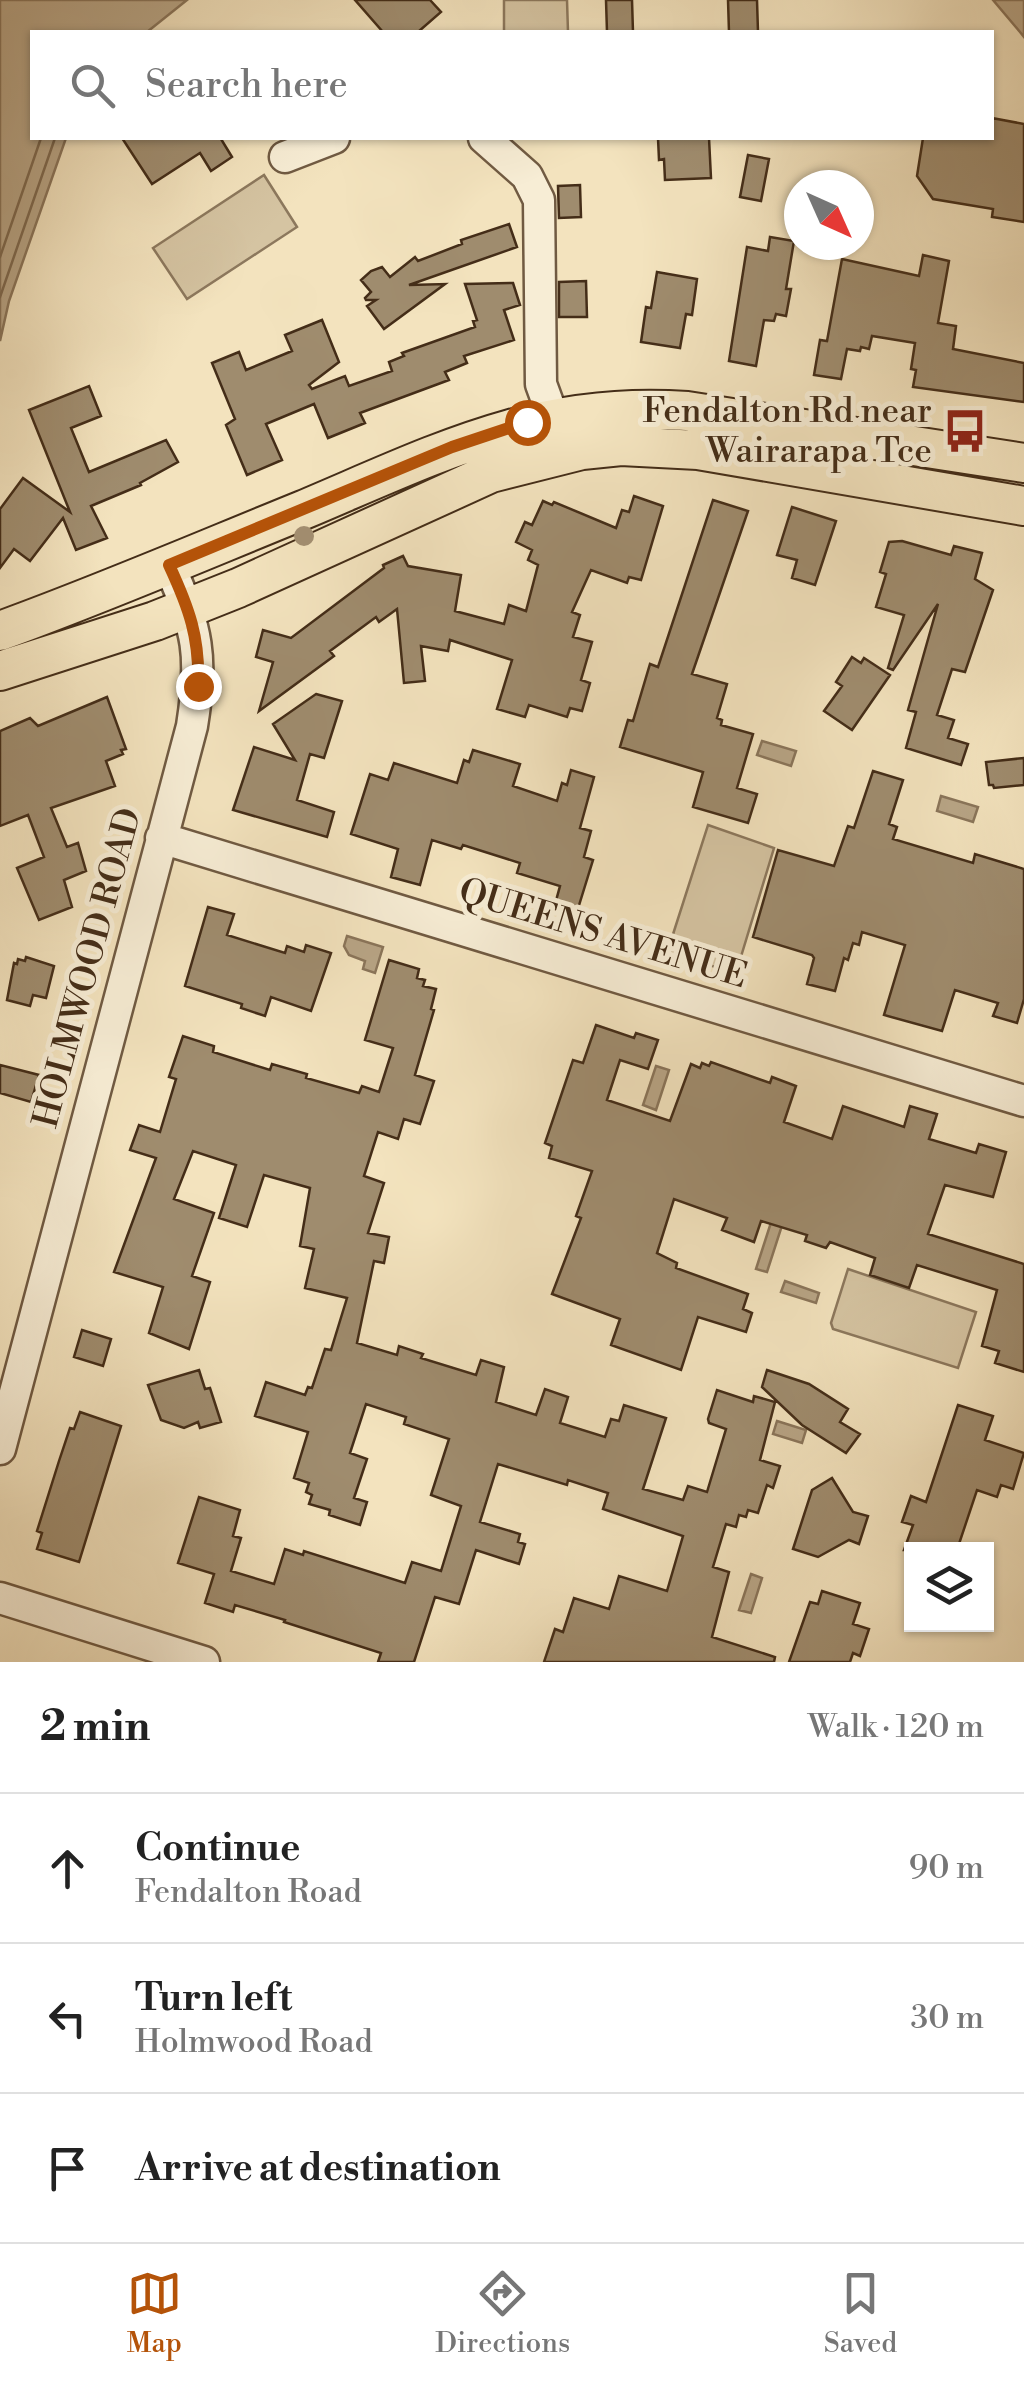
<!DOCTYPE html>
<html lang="en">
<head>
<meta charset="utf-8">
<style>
  :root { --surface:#fff; --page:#f6f6f6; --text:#222; --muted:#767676; --line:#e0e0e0; --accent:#b45309 }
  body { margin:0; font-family:"Libre Bodoni",serif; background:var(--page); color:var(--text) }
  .controls { position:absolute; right:30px; bottom:30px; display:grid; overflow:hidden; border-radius:0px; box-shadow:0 2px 8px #0004 }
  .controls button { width:90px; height:90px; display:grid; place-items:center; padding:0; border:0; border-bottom:2px solid var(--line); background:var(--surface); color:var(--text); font:50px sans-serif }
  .compass { position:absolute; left:784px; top:170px; width:90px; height:90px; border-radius:50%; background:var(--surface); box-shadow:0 2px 8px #0004; rotate:135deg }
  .stop { position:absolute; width:30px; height:30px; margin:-22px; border:8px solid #b45309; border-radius:50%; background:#fff }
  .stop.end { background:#b45309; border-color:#fff; box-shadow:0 2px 10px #0008 }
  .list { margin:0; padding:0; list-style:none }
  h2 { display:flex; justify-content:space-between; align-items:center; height:130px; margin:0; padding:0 40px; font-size:42px }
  h2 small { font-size:32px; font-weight:400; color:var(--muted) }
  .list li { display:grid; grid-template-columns:65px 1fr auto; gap:30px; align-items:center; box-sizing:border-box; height:150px; padding:0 40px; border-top:2px solid var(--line) }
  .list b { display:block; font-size:38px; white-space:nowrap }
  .list p { margin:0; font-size:32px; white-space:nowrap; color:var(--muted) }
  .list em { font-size:32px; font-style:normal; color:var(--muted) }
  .icon { flex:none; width:55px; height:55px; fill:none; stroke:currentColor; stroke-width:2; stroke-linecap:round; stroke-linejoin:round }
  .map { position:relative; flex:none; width:1024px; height:1662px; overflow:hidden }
  .search { position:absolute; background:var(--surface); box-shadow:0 2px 8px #0004; left:30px; right:30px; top:30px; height:110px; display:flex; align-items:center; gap:25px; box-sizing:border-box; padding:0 35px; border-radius:0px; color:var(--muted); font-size:38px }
  .sheet { height:580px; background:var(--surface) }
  nav { display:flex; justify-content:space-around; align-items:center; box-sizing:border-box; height:140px; border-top:2px solid var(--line); background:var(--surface); font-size:28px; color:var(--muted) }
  nav a { display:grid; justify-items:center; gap:5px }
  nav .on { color:var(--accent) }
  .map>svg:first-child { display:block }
  .green { fill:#d5c4a2; stroke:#8c785d; stroke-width:2.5 }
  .water { fill:#b8a586; stroke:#8a755a; stroke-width:2.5 }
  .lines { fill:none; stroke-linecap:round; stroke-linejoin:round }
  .shore { stroke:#7e694f; stroke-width:2.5 }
  .building { fill:#9f8c6e; stroke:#442d18; stroke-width:2.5 }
  .minor-casing { stroke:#705a42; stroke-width:35 }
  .major-casing { stroke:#442d18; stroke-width:42 }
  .minor { stroke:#f7edd5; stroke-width:30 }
  .major { stroke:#f3e3be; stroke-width:38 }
  .tree { fill:#a38f72 }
  .route { stroke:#b45309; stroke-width:12 }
  .labels { text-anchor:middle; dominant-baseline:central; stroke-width:10; stroke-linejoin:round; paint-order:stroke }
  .poi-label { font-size:35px; fill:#442d18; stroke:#f7edd5; text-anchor:end }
  .street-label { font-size:35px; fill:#442d18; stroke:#f7edd5 }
</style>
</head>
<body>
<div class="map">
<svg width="1024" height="1662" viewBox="0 0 1024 1662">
  <rect width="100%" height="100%" fill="#f3e3be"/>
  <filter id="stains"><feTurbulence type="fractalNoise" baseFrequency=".002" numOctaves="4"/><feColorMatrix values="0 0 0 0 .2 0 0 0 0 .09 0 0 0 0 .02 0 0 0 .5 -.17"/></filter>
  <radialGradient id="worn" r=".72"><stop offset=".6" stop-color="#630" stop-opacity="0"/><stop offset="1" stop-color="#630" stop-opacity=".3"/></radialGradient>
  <path class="green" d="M504,0H567L568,32H504Z
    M264,175L297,227L187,299L153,248Z
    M708,825L774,848L736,973L667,953Z
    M848,1269L976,1312L958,1368L833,1329L831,1323Z"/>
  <path class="water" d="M0,0H187L147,32H32V138H66L9,301L0,341Z
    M993,0H1024V37L1020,32Z
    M762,741L796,751L791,766L757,755Z
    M941,796L978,807L973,822L937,811Z
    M347,936L383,947L375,973L363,969L365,961L349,955L344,946Z
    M656,1066L669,1070L656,1110L643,1105Z
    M775,1210L786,1213L767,1272L756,1269Z
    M785,1281L819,1293L816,1303L781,1292Z
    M777,1421L806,1430L802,1443L773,1434Z
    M751,1574L762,1578L751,1613L739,1610Z"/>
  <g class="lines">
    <path class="shore" d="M0,257L41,138
      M0,297L55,138"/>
  </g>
  <path class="building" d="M355,0H430L441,12L418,32H383Z
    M606,0H632L633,32H607Z
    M728,0H757L758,32H729Z
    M992,118L1024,124V222L992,217L993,209L933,199L917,176L923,138H992Z
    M122,138H223L221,139L232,157L211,171L200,153L152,184Z
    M658,138H709L711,178L665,180L664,159L659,160Z
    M748,155L769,159L761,201L740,197Z
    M580,185L581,217L559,218L558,186Z
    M509,224L517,247L409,285L445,284L384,329L367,306L376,300H366L365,298L371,292L361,280L371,271L382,267L390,277L415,257L418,261L462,244L461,240Z
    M770,237L794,241L786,289H791L786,316L776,314L774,321L764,320L756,366L729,361L747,247L768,251Z
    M923,255L949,261L938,323L956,326L953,349L1024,363V402L913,387L916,370L911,369L915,343L872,336L869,349L861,347L860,351L847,349L841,379L814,375L820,340L827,341L842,259L919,276Z
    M657,272L697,279L692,315L686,314L680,348L641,342L646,307L651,308Z
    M586,281L587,317H559V282Z
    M513,283L520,305L504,310L514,340L464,356L467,363L445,372L449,380L360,413L365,423L328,438L314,404L266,424L282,460L247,475L226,425L235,419L212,363L239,352L246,370L292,351L285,335L322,320L339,362L309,385L312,389L345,376L349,386L392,371L389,362L404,356L402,353L475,327L473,321L477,320L465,284Z
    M89,386L101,416L71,428L89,472L166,440L178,462L140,483L141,485L91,506L107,538L76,550L63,518L30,561L14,549L0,568V509L23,478L70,512L29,410Z
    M634,496L663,506L641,580L629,577L627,583L591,570L572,612L580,615L573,637L592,642L581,680L590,683L582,711L570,708L567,717L529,705L525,717L497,709L512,660L450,640L448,651L421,646L425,681L404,683L397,609L379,622L376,617L330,651L334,656L259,711L273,662L256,657L263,630L291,638L384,568L383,565L403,556L408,566L461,575L455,611L504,624L509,605L526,611L538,565L528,560L532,550L516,542L525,522L532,525L543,501L552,505L554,502L616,528L622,510L629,512Z
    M713,500L748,511L692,674L727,684L717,718L722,720L721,725L753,734L737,788L757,794L748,823L693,807L703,772L620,747L628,720L633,721L650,664L658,667Z
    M792,507L836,521L815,585L792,578L797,560L777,555Z
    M902,541L951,555L954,546L982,553L975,579L993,590L965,672L952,669L937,715L954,720L948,738L968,744L961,765L906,748L916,712L908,710L938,604L893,670L888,668L904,615L876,607L886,574L880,572L889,542Z
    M852,657L861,663L864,658L890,675L852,730L824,711L842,686L836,682Z
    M316,694L342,701L324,758L310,754L297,800L334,812L327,837L233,810L254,747L295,760L273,724Z
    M107,697L126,749L121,750L123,754L106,761L115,786L51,808L67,847L78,843L86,871L64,880L72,907L39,920L17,868L44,857L28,815L0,826V731L30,718L38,726Z
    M473,750L520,764L513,786L557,801L562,783L567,785L571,770L594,777L580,828L591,831L584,857L593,860L576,915L554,908L560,886L517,873L520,863L463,845L461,849L432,840L420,885L391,877L398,849L351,834L370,774L388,780L394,763L457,783L464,760L469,762Z
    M1024,758V785L994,788L993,785H989L986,762Z
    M873,771L903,780L889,824L897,827L893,839L973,863L975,854L1024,869V999L1017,1023L993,1016L998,1003L955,990L942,1031L884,1015L905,945L862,932L859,945L853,943L848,960L844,958L835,991L807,984L814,958L812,955L753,937L778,850L834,866L848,826L854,828Z
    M208,907L234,914L227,935L285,953L287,946L304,952L306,945L331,953L311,1011L271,997L265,1016L241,1008L242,1004L185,986Z
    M26,957L54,966L46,998L33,995L30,1006L7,1000L14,963L17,964L18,959L25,961Z
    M389,960L419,969L417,978L425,980L423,986L436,989L431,1009L434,1010L415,1075L434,1081L420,1124L404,1119L398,1139L378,1132L364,1176L384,1183L368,1233L389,1237L384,1263L374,1261L357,1343L397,1355L399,1346L423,1354L421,1358L476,1375L481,1360L504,1367L496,1402L536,1415L545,1389L568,1397L560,1423L605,1437L611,1419L619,1421L624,1405L666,1418L643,1489L683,1500L688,1486L707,1492L726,1429L709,1423L708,1419L717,1390L753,1402L754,1396L775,1402L760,1460L780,1466L773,1488L767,1485L758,1513L748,1510L746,1517L739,1515L736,1527L726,1524L713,1567L729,1572L712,1637L775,1657L774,1662H544L555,1629L563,1632L574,1598L609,1609L619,1576L667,1591L683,1536L603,1509L608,1493L568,1480L567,1485L498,1464L480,1522L520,1534L518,1542L525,1544L519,1564L476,1550L459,1604L435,1597L414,1662H378L381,1653L284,1622L285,1620L235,1605L233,1612L205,1603L214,1574L178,1563L199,1497L240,1510L233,1536L241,1538L231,1571L274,1584L285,1549L303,1555L304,1551L405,1583L412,1562L441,1571L461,1506L431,1495L449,1439L404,1424L406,1417L366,1404L350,1453L367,1459L354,1498L367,1502L360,1525L329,1515L330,1510L309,1504L312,1495L306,1492L309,1483L294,1478L308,1432L255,1416L266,1382L305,1395L308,1387L312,1388L325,1349L331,1350L347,1298L305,1288L314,1249L300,1246L310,1188L264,1175L247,1227L219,1218L236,1165L193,1151L174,1199L214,1213L192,1276L210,1282L189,1349L149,1333L163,1287L114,1272L156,1158L130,1150L139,1125L160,1132L176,1079L169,1077L183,1036L214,1046L213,1052L270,1070L272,1064L307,1074L306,1078L359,1093L362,1086L379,1092L393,1048L365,1040Z
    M596,1025L634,1038L636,1033L658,1040L648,1069L620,1060L607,1100L670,1121L691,1064L700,1068L702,1063L709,1066L711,1062L770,1083L772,1077L796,1086L784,1122L832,1139L843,1106L904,1127L910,1106L937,1114L929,1139L976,1153L979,1144L1006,1152L993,1197L945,1185L928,1234L1024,1264V1372L995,1363L999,1351L982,1346L997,1290L917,1265L909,1288L870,1275L875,1258L830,1242L826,1248L805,1241L807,1235L761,1221L754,1242L722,1230L727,1218L674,1199L657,1253L677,1263L676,1268L748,1294L743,1309L752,1313L746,1332L698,1317L681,1370L611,1345L620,1319L552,1294L581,1218L576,1216L592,1171L549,1158L552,1146L545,1143L573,1060L583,1063Z
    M0,1065L39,1075L31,1102L0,1093Z
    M82,1330L111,1339L103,1366L74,1357Z
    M199,1370L205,1389L210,1388L221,1422L200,1428L198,1422L184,1428L161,1420L148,1385Z
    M767,1370L809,1384L848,1409L840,1422L860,1434L846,1453L802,1425L762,1387Z
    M958,1405L993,1416L985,1440L1024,1453L1013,1489L1001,1485L997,1497L977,1490L957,1550H904L913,1525L902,1522L911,1496L926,1502Z
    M80,1412L121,1426L79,1562L37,1549L42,1533L37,1531L59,1461L70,1428L74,1429Z
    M832,1478L853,1512L868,1516L859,1544L849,1540L818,1557L793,1549L812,1490Z
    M822,1591L860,1603L853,1624L869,1629L860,1656L853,1653L850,1662H789L810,1602L818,1604Z"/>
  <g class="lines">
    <g class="minor-casing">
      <path id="minor" d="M484,138L527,176L539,200L541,384L553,417
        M285,157L334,138
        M161,838L1024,1101
        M0,1449L192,726C203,656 198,630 169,565
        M0,1598L204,1662"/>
    </g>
    <g class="major-casing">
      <path id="major" d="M0,631C102,594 202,551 303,510C436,454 538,400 687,411L1024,463
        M0,671L155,621L238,588L491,473L582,450L621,446L698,450L1024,506"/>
    </g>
    <use href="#minor" class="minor"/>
    <use href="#major" class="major"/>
  </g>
  <g class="tree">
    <circle cx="827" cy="453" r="10"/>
    <circle cx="304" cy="536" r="10"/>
  </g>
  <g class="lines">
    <path class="route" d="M198,686C200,638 189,608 169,565L452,447L527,422"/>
  </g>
  <defs>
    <g id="bus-bare" transform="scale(3.45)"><path d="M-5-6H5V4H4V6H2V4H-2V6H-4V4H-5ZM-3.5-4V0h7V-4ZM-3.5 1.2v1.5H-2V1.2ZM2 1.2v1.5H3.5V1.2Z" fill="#8f2418" stroke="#f7edd5" stroke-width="2.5" paint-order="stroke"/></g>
  </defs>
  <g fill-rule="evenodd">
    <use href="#bus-bare" x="965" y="431"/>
  </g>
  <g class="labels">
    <g class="poi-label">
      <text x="932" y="411">Fendalton Rd near<tspan x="932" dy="40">Wairarapa Tce</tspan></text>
    </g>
    <g class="street-label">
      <text transform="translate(603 934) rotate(17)">QUEENS AVENUE</text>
      <text transform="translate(88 968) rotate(-75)">HOLMWOOD ROAD</text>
    </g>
  </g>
  <rect width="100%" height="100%" filter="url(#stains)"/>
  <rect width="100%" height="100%" fill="url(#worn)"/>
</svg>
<div class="controls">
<button><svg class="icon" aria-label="layers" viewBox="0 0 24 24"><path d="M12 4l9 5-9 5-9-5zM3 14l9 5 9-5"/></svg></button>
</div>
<svg class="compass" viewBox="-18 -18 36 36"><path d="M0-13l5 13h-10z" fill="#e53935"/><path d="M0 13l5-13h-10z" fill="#767676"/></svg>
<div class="stop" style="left:527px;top:422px"></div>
<div class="stop end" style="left:198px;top:686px"></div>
<div class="search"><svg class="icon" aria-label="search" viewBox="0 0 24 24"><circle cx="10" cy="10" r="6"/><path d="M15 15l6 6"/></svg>Search here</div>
</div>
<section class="sheet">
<h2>2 min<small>Walk · 120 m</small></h2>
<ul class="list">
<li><svg class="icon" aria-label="ahead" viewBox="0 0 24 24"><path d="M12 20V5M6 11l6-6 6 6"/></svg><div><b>Continue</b><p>Fendalton Road</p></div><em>90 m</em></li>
<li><svg class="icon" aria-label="left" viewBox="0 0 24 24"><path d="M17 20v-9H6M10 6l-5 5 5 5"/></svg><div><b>Turn left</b><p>Holmwood Road</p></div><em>30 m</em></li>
<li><svg class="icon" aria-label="arrive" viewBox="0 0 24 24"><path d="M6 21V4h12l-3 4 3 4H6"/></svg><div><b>Arrive at destination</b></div></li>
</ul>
</section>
<nav>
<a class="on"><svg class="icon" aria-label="map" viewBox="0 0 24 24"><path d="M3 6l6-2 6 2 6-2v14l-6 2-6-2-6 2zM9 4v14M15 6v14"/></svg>Map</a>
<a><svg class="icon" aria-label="directions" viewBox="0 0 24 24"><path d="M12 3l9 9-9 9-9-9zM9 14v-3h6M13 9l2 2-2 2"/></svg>Directions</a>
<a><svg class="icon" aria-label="saved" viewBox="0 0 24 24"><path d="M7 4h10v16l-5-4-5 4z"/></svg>Saved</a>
</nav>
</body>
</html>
